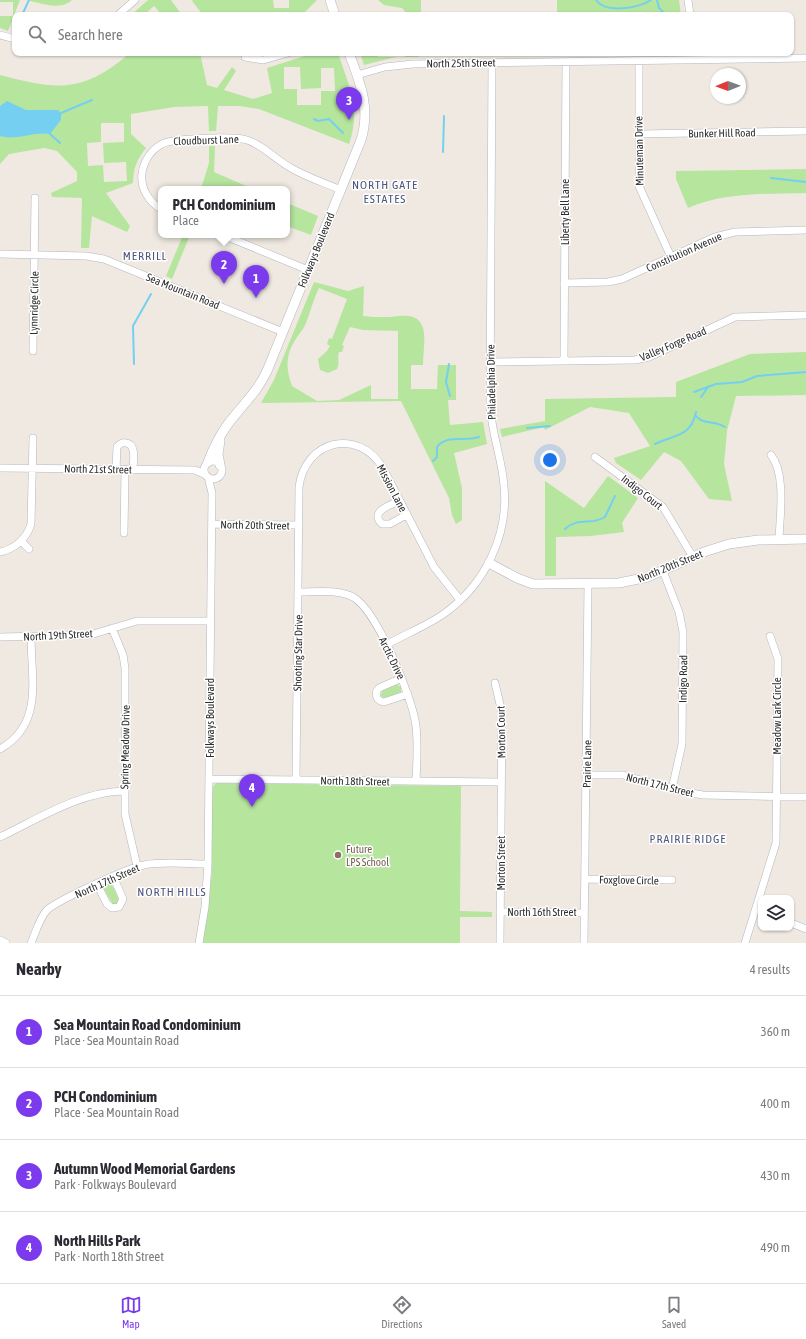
<!DOCTYPE html>
<html lang="en">
<head>
<meta charset="utf-8">
<style>
  :root { --surface:#fff; --page:#f7f7f7; --text:#2b2b33; --muted:#7c7c81; --line:#e1e1e2; --accent:#7c3aed }
  body { margin:0; font-family:"Asap Condensed",sans-serif; background:var(--page); color:var(--text) }
  .controls { position:absolute; right:12px; bottom:12px; display:grid; overflow:hidden; border-radius:8px; box-shadow:0 1px 3px #0004 }
  .controls button { width:36px; height:36px; display:grid; place-items:center; padding:0; border:0; border-bottom:1px solid var(--line); background:var(--surface); color:var(--text); font:20px sans-serif }
  .compass { position:absolute; left:710px; top:68px; width:36px; height:36px; border-radius:50%; background:var(--surface); box-shadow:0 1px 3px #0004; rotate:269deg }
  .you { position:absolute; left:550px; top:460px; width:14px; height:14px; margin:-10px; border:3px solid #fff; border-radius:50%; background:#1a73e8; box-shadow:0 0 0 6px #1a73e833 }
  .badge { display:grid; place-items:center; width:26px; height:26px; border-radius:50%; background:var(--accent); color:#fff; font-size:13px; font-weight:700 }
  .pin { position:absolute; translate:-50% -33px; filter:drop-shadow(0 1px 2px #0008) }
  .pin::after { content:''; position:absolute; top:21px; width:14px; height:12px; background:inherit; clip-path:polygon(0 0,100% 0,50% 100%) }
  .popup { position:absolute; left:158px; top:186px; width:132px; height:52px; box-sizing:border-box; display:grid; place-content:center; border-radius:8px; background:var(--surface); filter:drop-shadow(0 1px 3px #0005); font-size:13px; white-space:nowrap; color:var(--muted) }
  .popup b { font-size:15px; color:var(--text) }
  .popup::after { content:''; position:absolute; left:50%; top:100%; margin-left:-8px; border:8px solid transparent; border-top-color:var(--surface) }
  .list { margin:0; padding:0; list-style:none }
  h2 { display:flex; justify-content:space-between; align-items:center; height:52px; margin:0; padding:0 16px; font-size:17px }
  h2 small { font-size:13px; font-weight:400; color:var(--muted) }
  .list li { display:grid; grid-template-columns:26px 1fr auto; gap:12px; align-items:center; box-sizing:border-box; height:72px; padding:0 16px; border-top:1px solid var(--line) }
  .list b { display:block; font-size:15px; white-space:nowrap }
  .list p { margin:0; font-size:13px; white-space:nowrap; color:var(--muted) }
  .list em { font-size:13px; font-style:normal; color:var(--muted) }
  .icon { flex:none; width:22px; height:22px; fill:none; stroke:currentColor; stroke-width:2; stroke-linecap:round; stroke-linejoin:round }
  .map { position:relative; flex:none; width:806px; height:943px; overflow:hidden }
  .search { position:absolute; background:var(--surface); box-shadow:0 1px 3px #0004; left:12px; right:12px; top:12px; height:44px; display:flex; align-items:center; gap:10px; box-sizing:border-box; padding:0 14px; border-radius:8px; color:var(--muted); font-size:15px }
  .sheet { height:340px; background:var(--surface) }
  nav { display:flex; justify-content:space-around; align-items:center; box-sizing:border-box; height:56px; border-top:1px solid var(--line); background:var(--surface); font-size:11px; color:var(--muted) }
  nav a { display:grid; justify-items:center; gap:2px }
  nav .on { color:var(--accent) }
  .map>svg:first-child { display:block }
  .green { fill:#b6e59e; fill-rule:evenodd }
  .water { fill:#75cff0 }
  .lines { fill:none; stroke-linecap:round; stroke-linejoin:round }
  .stream { stroke:#75cff0; stroke-width:2 }
  .street-casing { stroke:#b4b7c1; stroke-width:8 }
  .secondary-casing { stroke:#b4b7c1; stroke-width:10 }
  .street { stroke:#fff; stroke-width:7 }
  .secondary { stroke:#fff; stroke-width:9 }
  .education-dot { fill:#8d6e63; stroke:#fff; stroke-width:1.5 }
  .labels { text-anchor:middle; dominant-baseline:central; stroke-width:3; stroke-linejoin:round; paint-order:stroke }
  .street-label { font-size:11px; fill:#2e2e2e; stroke:#fff }
  .education-label { font-size:11px; fill:#785e54; stroke:#fff; text-anchor:start }
  .neighbourhood-label { font-size:12px; letter-spacing:1px; fill:#4d5680; stroke:#fff }
</style>
</head>
<body>
<div class="map">
<svg width="806" height="943" viewBox="0 0 806 943">
  <rect width="100%" height="100%" fill="#efe9e1"/>
  <path class="green" d="M0,0H20L8,31L0,28V16H13V2H0Z
    M26,0H72C60,11 41,3 26,0Z
    M148,0H171L182,15H162L154,6L144,15H131Z
    M193,0H273L274,8H289V0H317L303,14L203,15L192,1Z
    M378,0H421V15H408L402,8L384,5Z
    M557,0H679L681,15H557Z
    M130,53H200L207,85L217,88L232,67L236,71L224,90L253,99L272,93L267,68L314,53H338C349,86 361,109 349,144L259,109L239,106H218L216,131H209L208,106L174,107L131,114V134L146,148C137,159 133,169 133,183L106,193L130,226L127,232L92,216L89,248H81L82,198L52,197L51,193L77,181V172L57,151L44,148L9,154L0,164V75C57,90 82,94 130,53ZM284,67H300L301,89L321,88V68H334L335,91H321V105H297V89H284ZM101,123H124V142L103,143L104,163L126,162L127,181L104,182L103,165L88,166L87,143L101,142Z
    M360,53H377L378,57H405V53H419V57H396L364,65Z
    M209,146H215L214,172L253,189H201L209,163Z
    M806,169V193C766,194 726,192 688,208L676,179V171Z
    M287,203L318,216L311,235L287,226Z
    M183,235H190L172,279L166,276Z
    M314,282L348,291L364,286L363,316C370,317 377,317 385,317C397,317 418,310 423,328C426,339 423,353 423,365H411V389H437L438,365H456V400H448L450,425L483,422L487,444L454,453L462,488V520L456,524L452,515L449,498L401,401L261,403L274,380ZM319,288L347,299L332,339L329,338L327,344L330,346L327,351L318,359L320,370L328,373L337,369C340,363 337,357 339,352H342L344,346L342,345L350,327L363,330L398,331V399H371V385L339,400L317,401L292,386C283,362 288,348 303,329C307,324 314,297 319,288Z
    M806,352V395L736,396L727,431L724,464L732,501L709,499L681,461L664,452L641,480L616,463L614,458L650,446L629,413L590,407L545,430L544,427L502,437L500,429L545,421V399L676,397V382L750,354Z
    M608,476L638,498L622,523L624,532L591,536L556,537V576H545V481L584,508Z
    M396,684L401,687V692L386,698L381,696L382,690Z
    M217,783L461,786L460,911L492,912V917H460V943H203L212,872V790L214,785Z
    M106,883H110C114,888 120,897 118,904L113,905L104,889Z"/>
  <path class="water" d="M7,101L26,110H58L61,113V120L50,134C34,131 16,141 0,136V106Z"/>
  <g class="lines">
    <path class="stream" d="M596,0C605,14 639,8 651,0
      M657,0L659,8L666,15
      M22,15L29,0
      M61,113L92,100
      M314,119L318,121L329,119L343,133
      M50,134L60,143
      M443,152L444,116
      M771,178L806,182
      M134,364L133,326L151,294
      M449,364L446,382L450,396
      M694,392L716,384L742,382L757,376L806,372
      M701,397L708,387
      M696,416C703,425 715,420 725,427
      M527,428L550,426
      M655,444C672,435 691,438 696,412
      M433,461L437,457V447C446,434 466,442 479,437
      M565,529C579,516 591,526 605,517L615,496"/>
    <g class="street-casing">
      <path id="street" d="M688,0L690,15
        M118,15L135,0
        M0,35L15,39
        M245,57L263,60L288,53
        M639,61V186L671,257
        M357,75L385,67L413,64L806,58
        M639,134L806,131
        M161,209C149,202 140,188 142,173C144,161 151,150 162,144C174,138 234,136 247,140C263,145 276,160 291,168C306,177 325,183 341,190
        M223,235L308,270
        M0,254L86,256L104,259L283,332
        M564,283L608,282L622,279L715,237L735,232L806,230
        M33,351L35,198
        M564,361L566,62
        M491,362L635,360L649,357L735,317L806,315
        M771,455C786,474 780,515 779,539
        M595,457L663,507L693,557
        M204 470a9 9 0 1 1 18 0a9 9 0 1 1-18 0Z
        M0,468L195,470L206,475
        M116,470L117,447C120,444 122,442 126,443C137,444 133,462 133,470
        M399,501C390,505 369,512 382,524H390L406,515
        M212,524L299,525
        M124,533L125,470
        M21,541L29,549
        M0,552C15,549 27,538 31,524L33,438
        M663,571L679,612L683,632L682,744L672,789
        M299,592C316,592 337,589 353,597C377,610 413,699 416,726C418,744 417,763 416,781
        M112,628L123,655L125,668V814L137,866
        M0,637L90,635L137,621H210
        M386,645C405,634 427,626 445,613C485,584 509,535 504,486C502,458 491,432 490,404L492,63
        M402,678L379,688C374,693 376,701 384,702L408,694
        M495,683L502,713L500,943
        M0,749C44,724 31,679 31,636
        M586,775H623L679,791L703,795L806,797
        M209,779L501,782
        M296,780L299,487C305,440 358,427 383,468L434,567L460,600
        M0,837C40,818 79,792 124,791
        M585,879L672,880
        M97,884L107,904L112,908L119,907L123,899L113,876
        M500,912L584,913
        M791,923L806,929
        M0,940L6,943
        M31,943C36,932 39,919 47,910C58,900 128,868 144,865C164,861 187,864 208,864
        M199,943L205,907L208,864L212,493L208,477
        M584,943L588,584
        M745,943L776,843L778,659L770,636"/>
    </g>
    <g class="secondary-casing">
      <path id="secondary" d="M330,0L335,15
        M208,462C213,449 220,435 228,424C243,404 256,394 267,371L361,140C371,108 360,82 349,53
        M220,465L218,454L220,441
        M489,563L517,578L533,584L619,583L648,577L704,552L729,544L758,540L806,539"/>
    </g>
    <use href="#street" class="street"/>
    <use href="#secondary" class="secondary"/>
  </g>
  <circle class="education-dot" cx="338" cy="855" r="4"/>
  <g class="labels">
    <g class="street-label">
      <text transform="translate(461 63) rotate(-1)">North 25th Street</text>
      <text transform="translate(722 133) rotate(-1)">Bunker Hill Road</text>
      <text transform="translate(206 140) rotate(-2)">Cloudburst Lane</text>
      <text transform="translate(639 151) rotate(-91)">Minuteman Drive</text>
      <text transform="translate(565 212) rotate(-90)">Liberty Bell Lane</text>
      <text transform="translate(316 250) rotate(-68)">Folkways Boulevard</text>
      <text transform="translate(684 252) rotate(-24)">Constitution Avenue</text>
      <text transform="translate(183 291) rotate(22)">Sea Mountain Road</text>
      <text transform="translate(34 303) rotate(-89)">Lynnridge Circle</text>
      <text transform="translate(673 344) rotate(-23)">Valley Forge Road</text>
      <text transform="translate(491 382) rotate(-91)">Philadelphia Drive</text>
      <text transform="translate(98 469) rotate(1)">North 21st Street</text>
      <text transform="translate(392 488) rotate(62)">Mission Lane</text>
      <text transform="translate(642 492) rotate(38)">Indigo Court</text>
      <text transform="translate(255 525) rotate(1)">North 20th Street</text>
      <text transform="translate(670 566) rotate(-22)">North 20th Street</text>
      <text transform="translate(58 635) rotate(-3)">North 19th Street</text>
      <text transform="translate(298 653) rotate(-89)">Shooting Star Drive</text>
      <text transform="translate(392 658) rotate(64)">Arctic Drive</text>
      <text transform="translate(683 679) rotate(-89)">Indigo Road</text>
      <text transform="translate(777 716) rotate(-90)">Meadow Lark Circle</text>
      <text transform="translate(210 718) rotate(-90)">Folkways Boulevard</text>
      <text transform="translate(501 732) rotate(-91)">Morton Court</text>
      <text transform="translate(125 747) rotate(-89)">Spring Meadow Drive</text>
      <text transform="translate(587 764) rotate(-89)">Prairie Lane</text>
      <text transform="translate(355 781) rotate(1)">North 18th Street</text>
      <text transform="translate(660 785) rotate(14)">North 17th Street</text>
      <text transform="translate(501 863) rotate(-90)">Morton Street</text>
      <text transform="translate(629 880) rotate(1)">Foxglove Circle</text>
      <text transform="translate(107 881) rotate(-24)">North 17th Street</text>
      <text x="542" y="912">North 16th Street</text>
    </g>
    <g class="education-label">
      <text x="346" y="849">Future<tspan x="346" dy="13">LPS School</tspan></text>
    </g>
    <g class="neighbourhood-label">
      <text x="385" y="185">NORTH GATE<tspan x="385" dy="14">ESTATES</tspan></text>
      <text x="145" y="256">MERRILL</text>
      <text x="688" y="839">PRAIRIE RIDGE</text>
      <text x="172" y="892">NORTH HILLS</text>
    </g>
  </g>
</svg>
<div class="controls">
<button><svg class="icon" aria-label="layers" viewBox="0 0 24 24"><path d="M12 4l9 5-9 5-9-5zM3 14l9 5 9-5"/></svg></button>
</div>
<svg class="compass" viewBox="-18 -18 36 36"><path d="M0-13l5 13h-10z" fill="#e53935"/><path d="M0 13l5-13h-10z" fill="#7c7c81"/></svg>
<div class="you"></div>
<div class="pin badge" style="left:256px;top:298px">1</div>
<div class="pin badge" style="left:224px;top:284px">2</div>
<div class="popup"><b>PCH Condominium</b>Place</div>
<div class="pin badge" style="left:349px;top:120px">3</div>
<div class="pin badge" style="left:252px;top:807px">4</div>
<div class="search"><svg class="icon" aria-label="search" viewBox="0 0 24 24"><circle cx="10" cy="10" r="6"/><path d="M15 15l6 6"/></svg>Search here</div>
</div>
<section class="sheet">
<h2>Nearby<small>4 results</small></h2>
<ul class="list">
<li><span class="badge">1</span><div><b>Sea Mountain Road Condominium</b><p>Place · Sea Mountain Road</p></div><em>360 m</em></li>
<li><span class="badge">2</span><div><b>PCH Condominium</b><p>Place · Sea Mountain Road</p></div><em>400 m</em></li>
<li><span class="badge">3</span><div><b>Autumn Wood Memorial Gardens</b><p>Park · Folkways Boulevard</p></div><em>430 m</em></li>
<li><span class="badge">4</span><div><b>North Hills Park</b><p>Park · North 18th Street</p></div><em>490 m</em></li>
</ul>
</section>
<nav>
<a class="on"><svg class="icon" aria-label="map" viewBox="0 0 24 24"><path d="M3 6l6-2 6 2 6-2v14l-6 2-6-2-6 2zM9 4v14M15 6v14"/></svg>Map</a>
<a><svg class="icon" aria-label="directions" viewBox="0 0 24 24"><path d="M12 3l9 9-9 9-9-9zM9 14v-3h6M13 9l2 2-2 2"/></svg>Directions</a>
<a><svg class="icon" aria-label="saved" viewBox="0 0 24 24"><path d="M7 4h10v16l-5-4-5 4z"/></svg>Saved</a>
</nav>
</body>
</html>
